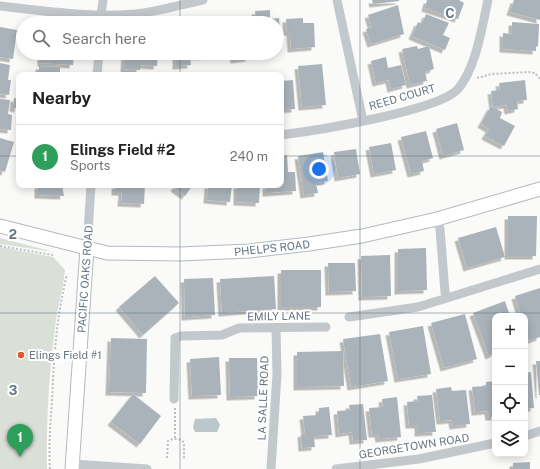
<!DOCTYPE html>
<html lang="en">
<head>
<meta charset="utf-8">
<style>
  :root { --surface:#fff; --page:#f6f6f6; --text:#222; --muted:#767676; --line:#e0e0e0; --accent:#ea580c }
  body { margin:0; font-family:"Public Sans",sans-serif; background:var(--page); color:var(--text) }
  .controls { position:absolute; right:12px; bottom:12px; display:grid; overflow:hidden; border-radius:8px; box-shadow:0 2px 10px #0003 }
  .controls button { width:36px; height:36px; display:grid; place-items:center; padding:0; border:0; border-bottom:1px solid var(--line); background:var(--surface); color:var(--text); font:20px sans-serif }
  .you { position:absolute; left:319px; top:169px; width:14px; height:14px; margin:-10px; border:3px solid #fff; border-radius:50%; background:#1a73e8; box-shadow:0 0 0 6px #1a73e833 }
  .badge { display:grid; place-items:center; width:26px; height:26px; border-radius:50%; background:var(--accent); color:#fff; font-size:13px; font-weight:700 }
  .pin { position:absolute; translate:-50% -33px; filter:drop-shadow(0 1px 2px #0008) }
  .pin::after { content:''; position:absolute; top:21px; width:14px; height:12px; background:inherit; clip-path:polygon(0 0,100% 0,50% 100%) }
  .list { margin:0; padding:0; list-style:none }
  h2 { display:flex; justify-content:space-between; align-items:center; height:52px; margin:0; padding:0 16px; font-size:17px }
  h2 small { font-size:13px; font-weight:400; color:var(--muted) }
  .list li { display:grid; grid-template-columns:26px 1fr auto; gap:12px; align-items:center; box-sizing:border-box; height:64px; padding:0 16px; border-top:1px solid var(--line) }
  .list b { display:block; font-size:15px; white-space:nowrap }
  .list p { margin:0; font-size:13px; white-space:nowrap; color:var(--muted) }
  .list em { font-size:13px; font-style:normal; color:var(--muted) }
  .icon { flex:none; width:22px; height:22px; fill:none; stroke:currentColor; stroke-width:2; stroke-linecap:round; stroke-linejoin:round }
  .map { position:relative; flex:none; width:540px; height:469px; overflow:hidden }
  .search { position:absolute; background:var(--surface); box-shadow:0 2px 10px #0003; left:16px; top:16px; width:268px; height:44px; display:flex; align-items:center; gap:10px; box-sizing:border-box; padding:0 14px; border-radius:22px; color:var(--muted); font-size:15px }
  .panel { position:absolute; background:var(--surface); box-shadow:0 2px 10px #0003; left:16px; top:72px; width:268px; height:116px; border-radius:8px }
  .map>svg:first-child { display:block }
  .green { fill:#dadfd7 }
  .water { fill:#bbc7cb }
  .building { fill:#aab3b9; filter:url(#shadow) }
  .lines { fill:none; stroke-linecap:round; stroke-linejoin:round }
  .secondary-casing { stroke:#b3babf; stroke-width:15 }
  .path { stroke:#bbbfc2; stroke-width:2; stroke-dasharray:2 2; stroke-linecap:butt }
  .street { stroke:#c3c8cc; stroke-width:9 }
  .secondary { stroke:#fff; stroke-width:13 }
  .grid { fill:none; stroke:#657683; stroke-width:1; stroke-opacity:0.55 }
  .poi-dot { fill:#e4572e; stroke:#fff; stroke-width:1.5 }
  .labels { text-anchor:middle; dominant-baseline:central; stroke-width:4; stroke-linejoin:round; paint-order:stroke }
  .street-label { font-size:11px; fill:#657683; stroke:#fff }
  .poi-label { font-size:11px; fill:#657683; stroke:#fff; text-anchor:start }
  .grid-label { font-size:13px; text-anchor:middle; font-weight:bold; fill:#657683; stroke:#fff; stroke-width:4; stroke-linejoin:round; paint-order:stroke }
</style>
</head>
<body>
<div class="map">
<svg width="540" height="469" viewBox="0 0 540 469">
  <defs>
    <filter id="shadow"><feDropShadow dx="-3.5" dy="3.5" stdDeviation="0" flood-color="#0004"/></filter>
  </defs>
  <rect width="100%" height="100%" fill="#fafaf8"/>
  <path class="green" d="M0,238L54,252L0,244Z
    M0,247L53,257L65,270C63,290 57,308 55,328C49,374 46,422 47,469H0Z"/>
  <path class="water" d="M216,418L220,425L217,432H195L193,427L195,419Z"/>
  <path class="building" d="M372,0H399V1L373,4Z
    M427,0H459L464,3L458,19L425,8Z
    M514,0H540V20L510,12Z
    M398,5L404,34L371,44L366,29L372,27L368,15Z
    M270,10V19L279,18L281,46L277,47V23H256L255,11Z
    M426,14L449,23L443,35L450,38L445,50L412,36L418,22L422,24Z
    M303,18V23H314L315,47L291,49L290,32H287L286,19Z
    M245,19V23H219V22Z
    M512,22L539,24L538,46L536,47V51L503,49V33L512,34Z
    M0,27L17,30L13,59L0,57Z
    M417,46L418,49L429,46L434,69L425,72L427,81L410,85L402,49Z
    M41,53H74L73,65L41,63Z
    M125,53H158L157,66L140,65V70L124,69Z
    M183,53H210L211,56L190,57L191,65L176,66V54Z
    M233,53H249V58L234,60Z
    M386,57L388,68L401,65L406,85L391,89L389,80L376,83L371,61Z
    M0,63L10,65L8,80H11L9,95L0,94Z
    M322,64L326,105L302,107L298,66Z
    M39,66L60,67V75H39Z
    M293,80L295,109L281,110V81Z
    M525,80L527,100L517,101L518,109L508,111L507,105L493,107L491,91L500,90L499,83Z
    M14,98L19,99L18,109L13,108Z
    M0,99L10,100L8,114L12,115L11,130L0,129Z
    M491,106L502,112L500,118L515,126L504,146L485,136L489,129L481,124Z
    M457,123L464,150L443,156L436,129Z
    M426,131L433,158L422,161L424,171L411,174L401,137Z
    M0,138L14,142L5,172L0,170Z
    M391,143L396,170L374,174L369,147Z
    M356,149L360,174L338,178L334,152Z
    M323,152L328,181L316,183L318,193L304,195L298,156Z
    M287,155L288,172H295L296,191L266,193V185H281V156Z
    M38,185H62L64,196L38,195Z
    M115,185H145L144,204L121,203L122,192H115Z
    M176,185H193L185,196L174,188Z
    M208,185H232L230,202L207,200Z
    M237,185H260L259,203L237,202Z
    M508,216H537L536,256H508Z
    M496,227L505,257L467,268L458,238Z
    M426,248L427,290L398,291V249Z
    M390,255L391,296L362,297L361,256Z
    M328,263H355L356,291L329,292Z
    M281,270H321V307H281Z
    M155,276L179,303L143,335L119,307Z
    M274,276L276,309L222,313L220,279Z
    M213,278L215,315L185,317L184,279Z
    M540,288V337L529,341L525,328V316H521L515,296Z
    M505,301L510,316H495V353L489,356L473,313Z
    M465,314L477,359L444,368L431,323Z
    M423,326L431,374L398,379L389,332Z
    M380,334L388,381L351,387L343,339Z
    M111,338L147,339L146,393L109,392Z
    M343,351L344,386L297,387V352Z
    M219,357L221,395L192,396L190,359Z
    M229,358H257L258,396L230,397Z
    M536,361H540V395H539Z
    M531,372L534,408L525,409V373Z
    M495,381V417H489L488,411L475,412L472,387L486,386V382Z
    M451,387L452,391L466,390L470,424L453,426L452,420L440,421L436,389Z
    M133,394L161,416L140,444L111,422Z
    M432,395L436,432L418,433V425H409L407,402L418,401L417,396Z
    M397,397L401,437L379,439L378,434H372L369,408L383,407L382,399Z
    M363,404L367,440L353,441L352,432L339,434L337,411L350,410L349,405Z
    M329,407L332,435L314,436L315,447L302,448L301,434L305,433L303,416L319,415V408Z
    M530,462V469H513V463Z"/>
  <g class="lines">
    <g class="secondary-casing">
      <path id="secondary" d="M0,226L107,253L180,254L249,251L309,244L362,236L437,219L540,189
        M72,469L87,248"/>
    </g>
    <path class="path" d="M477,78L492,74L529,72L535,73L540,79
      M0,246L53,255
      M175,408V439
      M167,458L168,441C173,438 181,438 184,443V459
      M50,469C48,439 52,410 53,380C55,342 58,311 67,274"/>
    <path class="street" d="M337,0L363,121
      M0,6C44,11 100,19 144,13C164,10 184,4 203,0
      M100,23L103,0
      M97,75L99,53
      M281,135C313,131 439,111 458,89C476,68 482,27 488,0
      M437,219L440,229L445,292L447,297
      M87,248L91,185
      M349,317L418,307L540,269
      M174,399L175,338L181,336L222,335L239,328L326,327
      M525,436L540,431
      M73,464L147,469
      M271,469L277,374L276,328
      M336,469L419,459L495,443"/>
    <use href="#secondary" class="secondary"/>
  </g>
  <path class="grid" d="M180,0V23M360,0V469M180,53V75M0,156H19M281,156H540M180,185V469M0,313H540"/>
  <circle class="poi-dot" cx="21" cy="355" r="4"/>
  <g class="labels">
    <g class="street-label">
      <text transform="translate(402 97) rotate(-16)">REED COURT</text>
      <text transform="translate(272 248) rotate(-6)">PHELPS ROAD</text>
      <text transform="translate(85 279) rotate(-86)">PACIFIC OAKS ROAD</text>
      <text transform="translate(279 316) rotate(-1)">EMILY LANE</text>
      <text transform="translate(263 398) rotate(-88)">LA SALLE ROAD</text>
      <text transform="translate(414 446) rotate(-9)">GEORGETOWN ROAD</text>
    </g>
    <g class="poi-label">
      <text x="29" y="355">Elings Field #1</text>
    </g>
  </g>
  <g class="grid-label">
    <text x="450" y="18">C</text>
    <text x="13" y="239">2</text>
    <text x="13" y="395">3</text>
  </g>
</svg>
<div class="controls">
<button>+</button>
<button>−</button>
<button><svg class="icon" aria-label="locate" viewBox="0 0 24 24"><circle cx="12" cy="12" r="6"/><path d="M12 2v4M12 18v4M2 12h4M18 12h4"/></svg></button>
<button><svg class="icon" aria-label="layers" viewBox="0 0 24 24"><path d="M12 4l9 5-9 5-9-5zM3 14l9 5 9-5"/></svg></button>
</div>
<div class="you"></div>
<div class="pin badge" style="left:20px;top:457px;background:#2e9e5b">1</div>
<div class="search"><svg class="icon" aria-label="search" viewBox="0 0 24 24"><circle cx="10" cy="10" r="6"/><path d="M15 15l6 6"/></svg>Search here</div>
<section class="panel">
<h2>Nearby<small></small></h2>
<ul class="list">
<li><span class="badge" style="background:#2e9e5b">1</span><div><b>Elings Field #2</b><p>Sports</p></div><em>240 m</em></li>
</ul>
</section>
</div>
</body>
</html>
